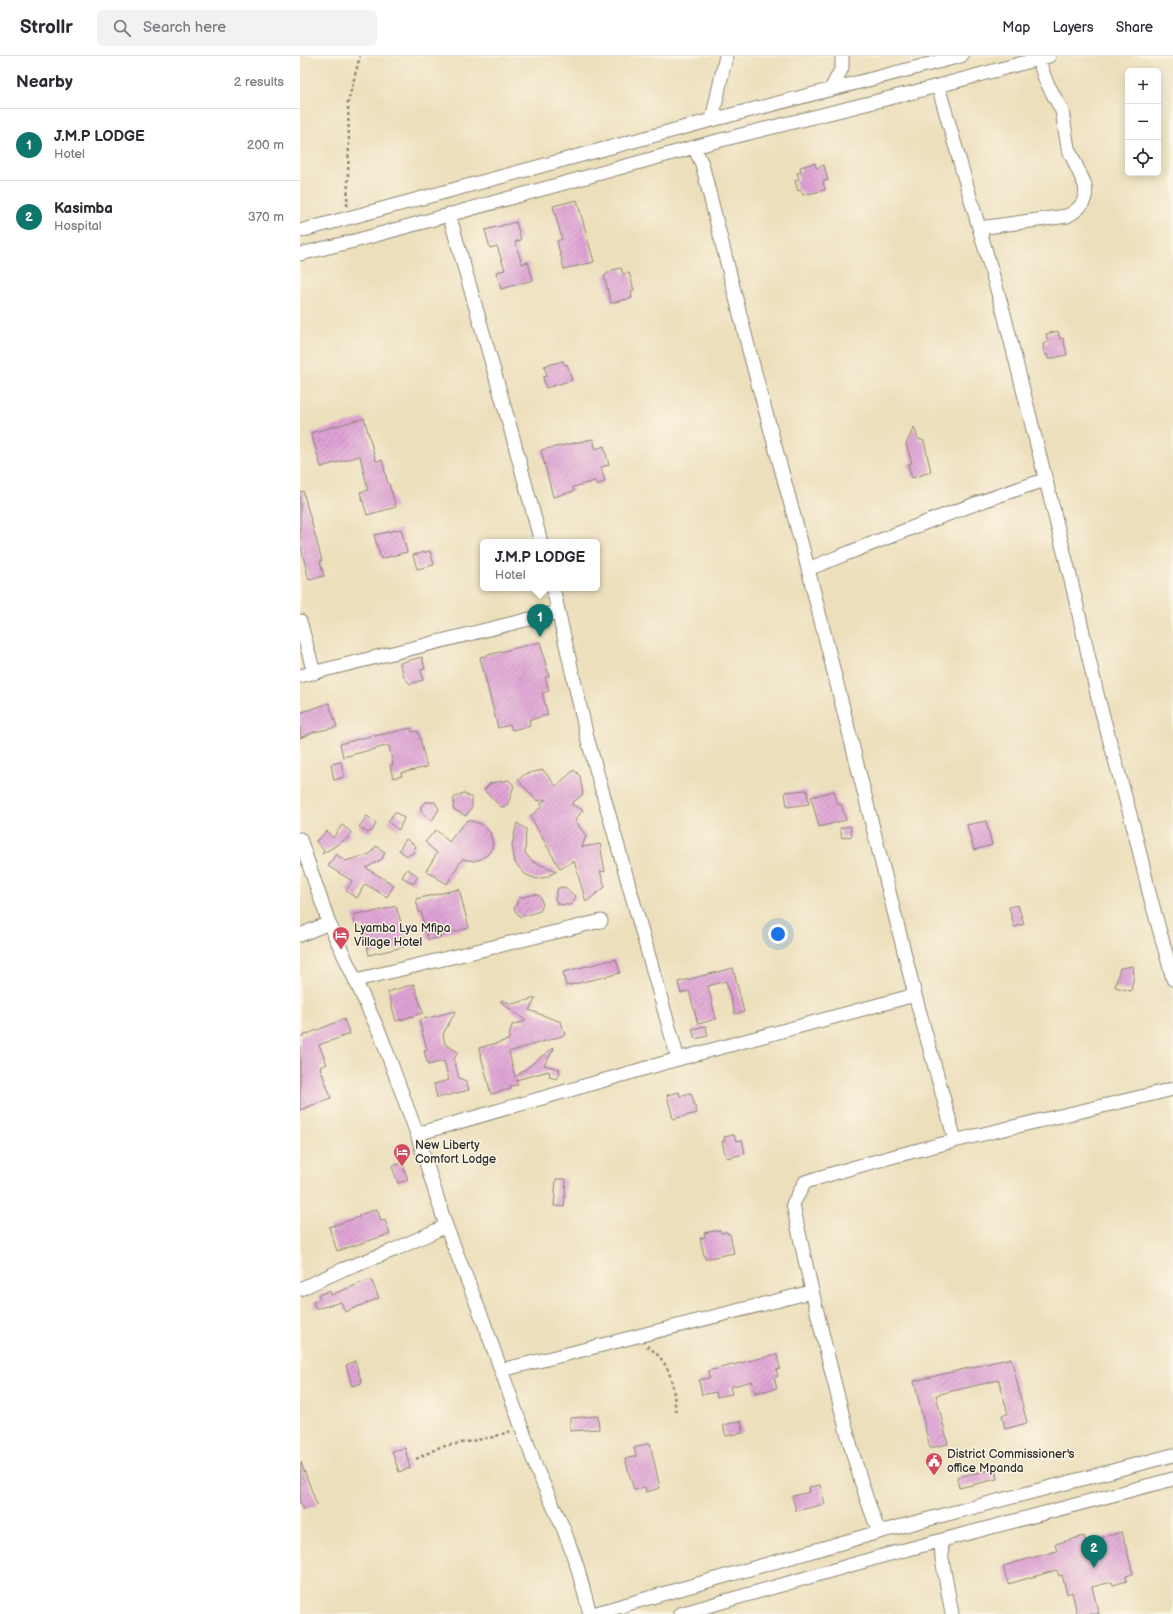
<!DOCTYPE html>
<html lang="en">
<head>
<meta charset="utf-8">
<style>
  :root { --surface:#fff; --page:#f2f2f3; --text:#2b2b33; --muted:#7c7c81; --line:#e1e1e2; --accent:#0f766e }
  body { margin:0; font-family:"Balsamiq Sans",sans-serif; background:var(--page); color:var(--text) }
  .controls { position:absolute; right:12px; top:12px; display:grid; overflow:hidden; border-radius:6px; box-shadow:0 2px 10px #0003 }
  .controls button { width:36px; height:36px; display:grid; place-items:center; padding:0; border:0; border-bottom:1px solid var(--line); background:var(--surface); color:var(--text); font:20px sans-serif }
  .you { position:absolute; left:478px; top:878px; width:14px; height:14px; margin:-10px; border:3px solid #fff; border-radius:50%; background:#1a73e8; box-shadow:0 0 0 6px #1a73e833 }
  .badge { display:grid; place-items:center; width:26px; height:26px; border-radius:50%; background:var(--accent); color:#fff; font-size:13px; font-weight:700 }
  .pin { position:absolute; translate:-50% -33px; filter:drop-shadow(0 1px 2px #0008) }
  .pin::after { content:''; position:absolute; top:21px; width:14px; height:12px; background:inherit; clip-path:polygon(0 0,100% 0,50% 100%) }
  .popup { position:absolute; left:180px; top:483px; width:120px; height:52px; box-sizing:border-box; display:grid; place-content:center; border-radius:6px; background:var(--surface); filter:drop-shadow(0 1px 3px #0005); font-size:13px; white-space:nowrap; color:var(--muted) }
  .popup b { font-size:15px; color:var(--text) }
  .popup::after { content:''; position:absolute; left:50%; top:100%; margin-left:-8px; border:8px solid transparent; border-top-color:var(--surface) }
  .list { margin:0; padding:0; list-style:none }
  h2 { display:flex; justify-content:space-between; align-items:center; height:52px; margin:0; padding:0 16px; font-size:17px }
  h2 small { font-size:13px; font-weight:400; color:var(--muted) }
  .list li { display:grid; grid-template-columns:26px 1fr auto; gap:12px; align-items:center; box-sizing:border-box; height:72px; padding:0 16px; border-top:1px solid var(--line) }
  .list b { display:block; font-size:15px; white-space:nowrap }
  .list p { margin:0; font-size:13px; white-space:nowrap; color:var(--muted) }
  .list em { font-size:13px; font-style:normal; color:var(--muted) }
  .icon { flex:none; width:22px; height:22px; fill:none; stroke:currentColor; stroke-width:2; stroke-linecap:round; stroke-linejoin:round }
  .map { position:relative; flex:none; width:873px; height:1558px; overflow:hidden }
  header { display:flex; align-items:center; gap:24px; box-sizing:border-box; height:56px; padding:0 20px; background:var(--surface); border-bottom:1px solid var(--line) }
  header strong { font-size:19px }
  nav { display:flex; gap:22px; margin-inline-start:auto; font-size:14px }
  .search { width:280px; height:36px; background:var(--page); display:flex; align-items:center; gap:10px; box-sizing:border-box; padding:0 14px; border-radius:6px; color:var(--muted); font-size:15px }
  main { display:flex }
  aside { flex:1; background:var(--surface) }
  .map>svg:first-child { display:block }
  .building { fill:url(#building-hatch) }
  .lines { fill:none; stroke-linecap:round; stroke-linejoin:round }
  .minor-casing { stroke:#8c8574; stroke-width:15 }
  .path { stroke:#8c8574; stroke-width:2.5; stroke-dasharray:3 3; stroke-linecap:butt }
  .minor { stroke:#fff; stroke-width:13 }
  .labels { text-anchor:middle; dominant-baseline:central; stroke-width:3; stroke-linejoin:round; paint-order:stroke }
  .poi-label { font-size:12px; fill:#2b2b2b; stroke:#fcf5e5; text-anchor:start }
</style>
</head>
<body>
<header>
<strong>Strollr</strong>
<div class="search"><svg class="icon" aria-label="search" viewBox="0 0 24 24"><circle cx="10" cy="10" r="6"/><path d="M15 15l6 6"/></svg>Search here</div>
<nav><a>Map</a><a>Layers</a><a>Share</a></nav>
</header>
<main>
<aside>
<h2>Nearby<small>2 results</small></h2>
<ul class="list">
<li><span class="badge">1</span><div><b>J.M.P LODGE</b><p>Hotel</p></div><em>200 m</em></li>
<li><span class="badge">2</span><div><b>Kasimba</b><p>Hospital</p></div><em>370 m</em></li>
</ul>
</aside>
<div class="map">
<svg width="873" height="1558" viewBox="0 0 873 1558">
  <defs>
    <pattern id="building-hatch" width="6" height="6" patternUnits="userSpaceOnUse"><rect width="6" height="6" fill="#dfa3d6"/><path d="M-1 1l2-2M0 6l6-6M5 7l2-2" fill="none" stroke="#b585ae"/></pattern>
  </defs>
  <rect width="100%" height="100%" fill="#fcf5e5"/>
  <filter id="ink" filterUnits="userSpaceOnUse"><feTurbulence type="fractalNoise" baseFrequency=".025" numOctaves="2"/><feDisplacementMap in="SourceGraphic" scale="8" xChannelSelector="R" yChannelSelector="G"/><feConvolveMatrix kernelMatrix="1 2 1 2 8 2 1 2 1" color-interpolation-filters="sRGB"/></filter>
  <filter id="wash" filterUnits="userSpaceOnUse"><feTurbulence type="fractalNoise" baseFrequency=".012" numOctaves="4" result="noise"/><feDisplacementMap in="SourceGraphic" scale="16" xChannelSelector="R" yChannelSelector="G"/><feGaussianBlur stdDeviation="0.9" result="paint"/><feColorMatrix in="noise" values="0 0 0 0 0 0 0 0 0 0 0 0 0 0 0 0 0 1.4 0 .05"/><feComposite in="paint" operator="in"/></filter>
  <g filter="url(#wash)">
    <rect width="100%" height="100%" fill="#ecdfbc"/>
    <g id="blocks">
      <path class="building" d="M515,107L516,112L524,109L528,124L523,125L525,134L503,139L501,134L498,135L495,125L499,123L497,117L501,116L500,111Z
        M277,144L294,206L264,213L257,185L262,183L253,150Z
        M216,166L221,184L215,186L222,208L228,206L233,224L201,233L196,216L205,214L197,190L190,192L185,174Z
        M321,212L323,218L329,217L334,234L331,235L332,242L311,247L304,220L312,214Z
        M758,275L760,283L763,282L767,299L748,303L747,298L745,299L743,288L748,286L746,278Z
        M263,305L265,309L267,308L272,324L246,332L243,321L247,320L244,310Z
        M64,362L76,405L82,404L88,428H89L96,451L67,459L60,436L68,434L60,400L21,411L11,377Z
        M614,371L618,383L624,385L631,416L612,422L608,408L612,407L606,388Z
        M293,383L296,393L304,390L309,409L301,411L305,426L296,429L295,425L273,431L274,435L253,441L241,394Z
        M3,435L22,505H20L24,520L9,524L0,488V436Z
        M101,473L107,496L81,503L74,479Z
        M130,495L134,509L117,513L113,499Z
        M240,586L249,621H245L249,635L242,637L248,659L229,664L230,670L212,674L210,669L198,672L180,601Z
        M122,601L125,613L121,614L123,624L110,628L104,621L100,607Z
        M29,647L37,671L14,676L0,682V657Z
        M111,672L112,676L118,675L127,711L101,717L102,720L93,722L90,710L93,709L89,690H86L43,701L40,688L74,679L75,680Z
        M41,706L44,721L34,724L31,708Z
        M243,714L256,730L274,714L280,720L283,738L271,748L283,754L275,764L286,780L282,791L300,788L305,816L300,815L305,831L286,846L274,805L260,813L230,760L243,750L240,748L246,743L237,745L218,724L225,718Z
        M209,724L214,730L207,750L201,751L184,734L191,727Z
        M507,734L509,748L487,751L485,736Z
        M534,735L538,749L541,748L546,764L519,771L511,741Z
        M163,737L172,742V751L166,760L153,753L154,742Z
        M126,746H135L139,753L132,765L121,756V750Z
        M95,756L104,762L99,774L88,766Z
        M67,760L76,767L73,774L68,777L59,771Z
        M168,764L181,768L190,776L193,788L191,794L187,799L181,803L174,805L162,803L147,828L126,815L137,797L125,786L136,774L149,786L159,773Z
        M686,765L692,789L674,794L667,769Z
        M217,767L226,773L225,797L233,806L257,815L246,821L237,823L226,819L215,807L212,789Z
        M42,769L51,776L48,782L22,798L24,795L16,785L27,775L33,782Z
        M550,770L552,780L542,782L540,772Z
        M106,783L116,790L113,797L107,800L99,794Z
        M76,790L85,796L82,803L66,812L94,829L87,841L65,828L57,842L46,835L52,825L28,810L36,798L45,805L70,798Z
        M107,813L118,820L113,828L102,821Z
        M265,831L276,841L270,849L257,848L255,842L258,832Z
        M159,833L169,872L140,879L141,881L128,884L121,856H119L116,843Z
        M235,838L240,840L243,849L240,855L220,861L214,853L219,842Z
        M718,849L724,868L714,871L709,851Z
        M96,850L108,890L69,899L63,870L56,872L53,859L66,856V858Z
        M316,903L320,917L266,930L263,916Z
        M833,910L834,919L831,935L815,931L820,912Z
        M433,912L444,956L435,958L426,925L408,930L416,963L398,968L389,935L381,937L378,926Z
        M114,928L123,957L96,965L88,936Z
        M236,942L229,954L261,966L265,979L209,996L215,1021L253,992L254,993L244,1009L260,1013H259L260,1018L256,1023L250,1021L249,1015L216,1024L218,1029L210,1030L211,1033L191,1038L179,992L208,984L212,969L226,965L201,946L202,944L212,948Z
        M156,955L143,978L145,988L158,996L154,1003L159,1022L166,1025L169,1034L137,1042L134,1028L149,1024L144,1005L128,1009L124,995L127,994L119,964Z
        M44,963L50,978L19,989L27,1008L20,1011L31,1042L0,1054V981Z
        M406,970L408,980L395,983L392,973Z
        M379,1036L380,1040L391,1037L397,1057L373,1063L367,1039Z
        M434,1079L436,1085L442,1084L445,1098L426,1102L422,1085H425L424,1081Z
        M102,1107L108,1124L98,1127L92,1110Z
        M256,1123H266L264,1151L254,1150Z
        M77,1153L81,1165L85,1164L90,1178L37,1195L29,1171L59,1161V1159Z
        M420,1174L421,1177L427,1176L428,1178H430L434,1197L405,1203L400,1182L405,1181L404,1177Z
        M71,1223L79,1242L45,1256L41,1246L16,1253L13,1246L20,1243L18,1239L30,1235L31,1239Z
        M477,1298L480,1313L476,1314L478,1320L474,1322L477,1332L455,1337L452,1325L430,1331L432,1338L417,1341L416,1336L402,1339L399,1324L409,1322L408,1315Z
        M711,1302L727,1367L705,1373L702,1359L708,1358L699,1324L636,1339L648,1388L630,1392L614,1325Z
        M55,1305L62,1327L52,1330L46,1309Z
        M298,1360L299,1373L270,1375V1362Z
        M441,1365L443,1377L426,1380L423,1369Z
        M350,1387L360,1432L346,1436L345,1431L334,1434L325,1403L336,1400L334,1392Z
        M105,1392L110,1412L99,1416L92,1395Z
        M1,1406L17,1449L3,1454L0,1446Z
        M695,1413L697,1423L659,1432L657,1421Z
        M520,1429L525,1448L496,1455L492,1440L510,1436L509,1431Z
        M822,1476L833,1518L826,1520L827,1525L813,1529L812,1526L792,1531L799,1558H777L772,1536L767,1538L762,1519L759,1520L757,1514L708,1528L703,1510L757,1495L755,1488L784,1480L786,1486Z"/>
    </g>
  </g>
  <g filter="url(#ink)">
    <use href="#blocks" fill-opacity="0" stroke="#8c8574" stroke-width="1"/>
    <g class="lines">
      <g class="minor-casing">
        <path id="minor" d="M638,30L704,258L771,524L798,642L834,773L850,840L873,923
          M531,33L542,12V0
          M412,64L426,0
          M394,91L402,108L450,298L504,497L615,939L655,1084
          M149,158L209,367L241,486
          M679,172L767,160C780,153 788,145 785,129L768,92L762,55L746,25L738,3
          M0,175L408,65L661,0
          M0,198L58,184L409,87L638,30L749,0
          M508,513C586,482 664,450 745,424
          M253,532L287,681L378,1003
          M0,565L14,617
          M0,620L258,556
          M0,783L29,867L81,980L117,1078L146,1170L183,1264L237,1414L264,1474L277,1510L290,1558
          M0,879L29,867
          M56,924L301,865
          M117,1078L378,1003L615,939
          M0,1233L44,1213L94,1194L146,1170
          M201,1314L255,1301L511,1236
          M579,1476C561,1431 549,1385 537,1337C521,1274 506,1212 493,1148L505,1126C625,1088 750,1064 873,1033
          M641,1485L642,1503L652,1558
          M293,1558L579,1476L873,1399
          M380,1558L586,1499L873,1423"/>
      </g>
      <path class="path" d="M47,150L49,86L48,46L60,0
        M347,1290C373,1308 373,1329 376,1358
        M116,1403L140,1391L193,1381L211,1375"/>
      <use href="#minor" class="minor"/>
    </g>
  </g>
  <defs>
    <g id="hotel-pin" transform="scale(0.9)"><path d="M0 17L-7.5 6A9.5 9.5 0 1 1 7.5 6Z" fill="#d1495b" stroke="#fcf5e5"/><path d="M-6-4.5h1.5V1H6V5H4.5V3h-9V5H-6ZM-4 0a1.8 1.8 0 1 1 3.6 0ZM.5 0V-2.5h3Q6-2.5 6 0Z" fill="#fff"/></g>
    <g id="civic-pin" transform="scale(0.9)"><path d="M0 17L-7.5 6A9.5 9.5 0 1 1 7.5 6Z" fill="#d1495b" stroke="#fcf5e5"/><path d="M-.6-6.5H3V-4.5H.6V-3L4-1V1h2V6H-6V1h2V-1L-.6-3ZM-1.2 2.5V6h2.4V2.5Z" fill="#fff"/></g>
  </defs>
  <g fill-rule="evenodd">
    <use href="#hotel-pin" x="41" y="879"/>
    <use href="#hotel-pin" x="102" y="1096"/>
    <use href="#civic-pin" x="634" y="1405"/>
  </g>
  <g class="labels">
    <g class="poi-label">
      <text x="54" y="872">Lyamba Lya Mfipa<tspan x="54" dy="14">Village Hotel</tspan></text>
      <text x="115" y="1089">New Liberty<tspan x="115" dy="14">Comfort Lodge</tspan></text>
      <text x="647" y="1398">District Commissioner's<tspan x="647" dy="14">office Mpanda</tspan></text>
    </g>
  </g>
</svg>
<div class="controls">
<button>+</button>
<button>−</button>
<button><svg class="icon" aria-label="locate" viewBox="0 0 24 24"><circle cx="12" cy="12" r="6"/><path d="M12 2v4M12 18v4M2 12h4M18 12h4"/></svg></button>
</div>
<div class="you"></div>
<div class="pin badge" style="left:240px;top:581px">1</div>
<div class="popup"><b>J.M.P LODGE</b>Hotel</div>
<div class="pin badge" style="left:794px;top:1512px">2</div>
</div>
</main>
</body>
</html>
